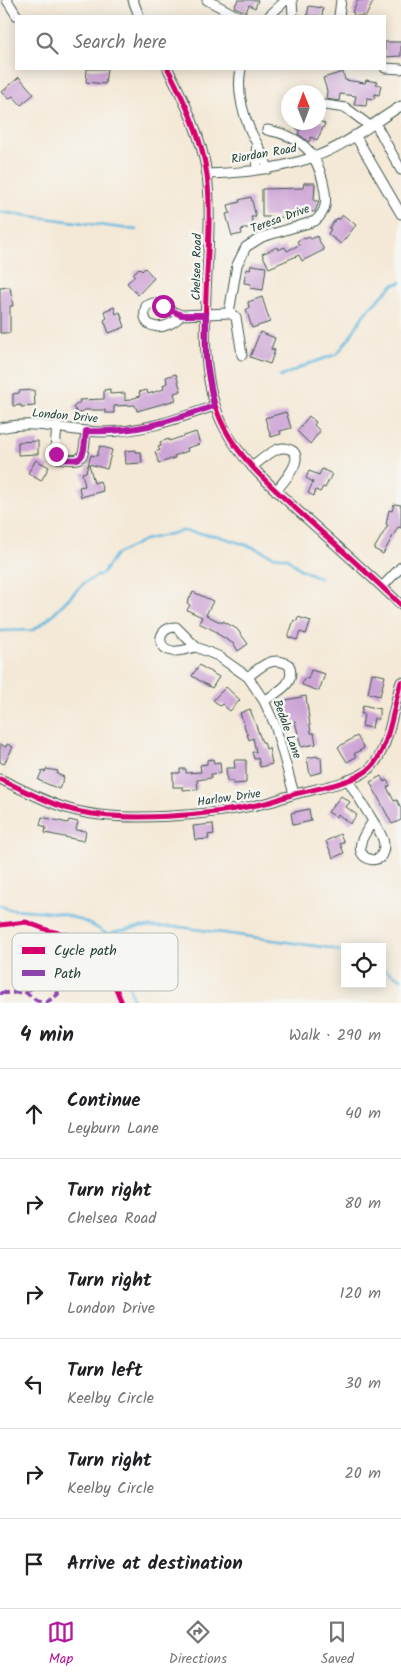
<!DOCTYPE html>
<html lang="en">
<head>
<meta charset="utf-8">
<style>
  :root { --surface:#fff; --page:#f2f2f2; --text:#202124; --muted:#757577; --line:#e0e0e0; --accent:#b5179e }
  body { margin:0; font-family:Kalam,sans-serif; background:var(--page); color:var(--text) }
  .controls { position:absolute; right:15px; bottom:15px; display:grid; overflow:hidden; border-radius:0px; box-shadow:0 2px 12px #0003 }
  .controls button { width:45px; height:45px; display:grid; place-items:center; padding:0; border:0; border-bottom:1px solid var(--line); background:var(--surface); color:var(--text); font:25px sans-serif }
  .compass { position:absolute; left:281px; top:85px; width:45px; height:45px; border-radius:50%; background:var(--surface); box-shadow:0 2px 12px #0003; rotate:359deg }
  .stop { position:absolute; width:15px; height:15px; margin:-11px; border:4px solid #b5179e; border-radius:50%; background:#fff }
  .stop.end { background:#b5179e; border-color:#fff; box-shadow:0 1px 5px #0008 }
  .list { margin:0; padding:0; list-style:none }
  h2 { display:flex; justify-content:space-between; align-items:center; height:65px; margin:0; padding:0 20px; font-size:21px }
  h2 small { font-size:16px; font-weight:400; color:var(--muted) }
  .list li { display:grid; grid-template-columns:32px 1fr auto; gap:15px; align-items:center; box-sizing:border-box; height:90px; padding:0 20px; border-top:1px solid var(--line) }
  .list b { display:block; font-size:19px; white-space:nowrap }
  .list p { margin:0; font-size:16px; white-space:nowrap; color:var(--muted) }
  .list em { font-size:16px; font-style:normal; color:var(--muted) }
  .icon { flex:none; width:28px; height:28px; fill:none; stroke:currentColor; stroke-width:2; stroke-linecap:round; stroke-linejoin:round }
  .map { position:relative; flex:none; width:401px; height:1003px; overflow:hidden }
  .search { position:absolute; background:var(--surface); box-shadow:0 2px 12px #0003; left:15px; right:15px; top:15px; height:55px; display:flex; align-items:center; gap:12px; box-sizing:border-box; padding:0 18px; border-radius:0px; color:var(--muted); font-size:19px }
  .sheet { height:605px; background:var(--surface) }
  nav { display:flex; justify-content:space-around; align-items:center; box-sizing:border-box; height:70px; border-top:1px solid var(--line); background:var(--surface); font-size:14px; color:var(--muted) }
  nav a { display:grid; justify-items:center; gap:2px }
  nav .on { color:var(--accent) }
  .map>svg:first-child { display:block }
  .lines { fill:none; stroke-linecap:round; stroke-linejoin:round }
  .stream { stroke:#61b7de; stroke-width:2.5 }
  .building { fill:#cda4d6 }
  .minor-casing { stroke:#3f574c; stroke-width:11 }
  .minor { stroke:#fff; stroke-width:9 }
  .quiet { stroke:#8e44ad; stroke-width:4; stroke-dasharray:8 4; stroke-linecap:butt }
  .cycleway-casing { stroke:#f6f6f2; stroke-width:8 }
  .cycleway { stroke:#d6006c; stroke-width:5 }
  .route { stroke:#b5179e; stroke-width:6 }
  .labels { text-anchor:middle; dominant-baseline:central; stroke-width:5; stroke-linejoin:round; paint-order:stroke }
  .street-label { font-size:12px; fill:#1f3d34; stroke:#f6f6f2 }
  .key { fill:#f6f6f2; stroke:#b6beb9; stroke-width:1 }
  .key-label { font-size:14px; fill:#1f3d34 }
</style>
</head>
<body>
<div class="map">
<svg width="401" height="1003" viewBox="0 0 401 1003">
  <rect width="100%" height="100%" fill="#f6f6f2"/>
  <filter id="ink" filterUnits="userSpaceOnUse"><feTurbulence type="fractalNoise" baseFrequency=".02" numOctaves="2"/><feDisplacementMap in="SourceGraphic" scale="10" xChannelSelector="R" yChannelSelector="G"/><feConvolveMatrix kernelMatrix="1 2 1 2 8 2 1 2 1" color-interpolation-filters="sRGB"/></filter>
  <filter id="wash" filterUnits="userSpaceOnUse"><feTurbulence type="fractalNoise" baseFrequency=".0096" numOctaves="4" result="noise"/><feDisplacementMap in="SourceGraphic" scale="20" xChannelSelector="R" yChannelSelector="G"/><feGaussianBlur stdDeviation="1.12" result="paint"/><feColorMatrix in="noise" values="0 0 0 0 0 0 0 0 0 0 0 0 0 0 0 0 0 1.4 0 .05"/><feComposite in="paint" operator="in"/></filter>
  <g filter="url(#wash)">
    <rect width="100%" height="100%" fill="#f4e9d7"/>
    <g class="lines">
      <path class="stream" d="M0,212L137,230
        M280,377L308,364L337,354L350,337L364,314L393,285L401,282
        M0,631L33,630L47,620L84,583L103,573L115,555L144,540L183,531L218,536L253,547L273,556L287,558L300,569L320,578
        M0,905L8,909C49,911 71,911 107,934L140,927H180L330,948L345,953
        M107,934L118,946L134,1003
        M382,968L401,979"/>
    </g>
    <g id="blocks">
      <path class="building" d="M238,0H258L255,8L249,5L246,12L234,7Z
        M358,0H374L366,16H353L354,13L352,12Z
        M309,6L323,8L322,16H307Z
        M385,42H401V56L385,57Z
        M87,69H107L105,84L86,82Z
        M343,72L345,80L365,83L366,80L377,82L376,84L381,85L379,95L375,94L374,99L367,98L366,106L354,105L356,96L340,94L339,101L326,99L327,91L323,78Z
        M19,77L34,94L21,105L13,96L9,99L2,92Z
        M318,120L325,124L317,140L311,137L309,142L298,134L300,130L296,128L300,122H318Z
        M304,183H315L314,201H319L315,212L294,210V217H262V189L303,188Z
        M251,197L256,217H251L254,226L241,230L242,234L232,236L226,214L230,213L228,205L240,202L239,200Z
        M343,215L356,225L341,244L328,234L331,229L329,228L337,218L339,220Z
        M317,236L324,250L302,261L299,255L269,268L262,254L277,247L278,250L285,247L287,251L299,245L297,241L304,238L305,239L309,237L311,239Z
        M251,265L266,267L263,290L250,288L251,284L244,283L246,269L250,270Z
        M139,268L142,271L145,268L154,278L138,295L127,283L135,276L133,274Z
        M10,287L13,306H10V333H0V288Z
        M262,297L270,322L252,328L246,309L249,308L248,302Z
        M114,307L116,314L120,312L125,327L109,333L104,320L107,318L104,311Z
        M260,332L275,338L271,349L275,350L270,364L250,357Z
        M176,374L181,391L174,393L176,400L137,411L135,405L114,406V413H105V410H85L78,414L73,407L80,402L79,400L104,399V390L110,389V394L125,393V401L140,396L139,392L147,390L148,394L164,389L163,385L167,383L166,377Z
        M34,390L35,406L21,407V405L13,406V394L19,393V391Z
        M286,412L291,428L280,431L281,434L271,437L265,418Z
        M309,416L316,422L314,425L320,431L310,444L297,431Z
        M196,432L200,444L187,448L188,451L174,456L175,458L159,463L155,452L160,450L158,447L161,446L160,442L169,439V441Z
        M38,441V454L18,455V442Z
        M100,446L112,450L107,469L89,464L94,483L100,481L103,491L81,497L79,487L85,486L82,473L86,472L91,455L97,456Z
        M136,450V452H141L142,463L126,464L125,451Z
        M36,460L49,467L41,481L28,473Z
        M322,469L332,474L325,488L323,487L320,492L316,490L314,496L308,493L313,482L306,478L309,471L319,475Z
        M394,504L401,505V528L398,527L383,554L374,549L388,525L386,524L389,510L392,511Z
        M193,592L213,601L206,615L222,623L223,621L237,629L248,644L238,651L234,644L216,633L217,632L199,623L202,617L187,610L190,605L187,603Z
        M298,617L311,621L306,634L300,632L297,640L288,637L294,620L297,621Z
        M199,665L219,677L212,688L192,676Z
        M311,670L325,674L319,691L302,685L304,678L308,679Z
        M372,673L385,676L380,696L368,693Z
        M226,687L240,700L230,711L222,704L220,706L213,700Z
        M306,696L311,733H314L316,744L301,747L295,721L286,723L281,701Z
        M363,705L380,709L378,720L374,718L372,728L362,726L364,714H361Z
        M250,709L262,742H264L266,749L269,748L272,764L260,767L258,758L254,759L252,752H256L253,738L249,740L240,713Z
        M357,736L364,748L354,754L356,757L347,762L338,747Z
        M0,744L6,747L7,744L13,747L4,764L0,762Z
        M317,756L318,758L321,757L322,772L310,775L307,758Z
        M213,759L214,763L220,762L221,773L211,774V778L197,780L198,789L183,790V787H173V773H180V769H186V773L201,772L200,765L207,764V760Z
        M234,760H246V783L233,784V781H227L226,768H235Z
        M46,769L58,771L57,774L64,777L59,789L38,780L42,771L45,772Z
        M381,776L384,782L387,780L390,786L387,787L394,801L397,800L401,808V820L392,824L370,782Z
        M341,796L350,802L346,807L357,815L350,824L338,814L336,817L328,812Z
        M309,809L311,821L293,825L291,813Z
        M42,817L68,823L69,820L78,822L76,830L86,831L84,841L45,833L46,827L40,825Z
        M213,824L214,834L208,835L209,839L195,840L193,826Z
        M340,834L344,842L340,844L344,853L333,858L326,841Z"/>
    </g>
  </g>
  <g filter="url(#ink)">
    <use href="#blocks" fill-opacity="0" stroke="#3f574c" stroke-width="1"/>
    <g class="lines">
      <g class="minor-casing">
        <path id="minor" d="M7,0L17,16
          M133,0L139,16
          M207,0L237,16
          M292,0L293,16
          M269,16L286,0
          M339,16L341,0
          M385,68L401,69
          M168,69C185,102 202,137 207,175C217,253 187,359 225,429C242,461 269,484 295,508C330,540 367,572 401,605
          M241,69C237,88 242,111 250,130C256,143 264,154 268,169
          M325,105L346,108L370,126
          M375,123L401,170
          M355,135L401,214
          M257,143L256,154L257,170
          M207,174C243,173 279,169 314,157C345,146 373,123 401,106
          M229,313L237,265L246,247L262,237L315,221C327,211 327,201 324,186C317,152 301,136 267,130
          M229,313L236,317L242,355
          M181,315C169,331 138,333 146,306L153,303L181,315L229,313
          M57,426L55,449L59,458C87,464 83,455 86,431
          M0,428C39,419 66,432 103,432C142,432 177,419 214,406
          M252,467C260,461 268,453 278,449C282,447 289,448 293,451C304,461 282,483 276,491
          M382,587L401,567
          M196,647C188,649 180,652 172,651C155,648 158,627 176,627L196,647L218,656L248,677L264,701L275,725L294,794
          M248,677C261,666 273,655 289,665C297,684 277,692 264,701
          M0,779C21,789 44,801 66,808C118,825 217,815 270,802C280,799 289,795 299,793C319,788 351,783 368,770C389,753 393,707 401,682
          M348,780L373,821C367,831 353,847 365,857C371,861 374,860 380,858C389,844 381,834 373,821"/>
      </g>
      <use href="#minor" class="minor"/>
      <path class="quiet" d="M24,991L36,1000L45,1003
        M0,993C8,993 17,993 25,991C36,987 44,982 56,988L58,994L46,1003"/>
      <g class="cycleway-casing">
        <path id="cycleway" d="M168,69C185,102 202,137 207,175C217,253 187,359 225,429C242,461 269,484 295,508C330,540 367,572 401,605
          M0,779C21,789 44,801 66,808C118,825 217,815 270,802C280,799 289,795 299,793C319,788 351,783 368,770C389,753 393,707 401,682
          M0,925L26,922L50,931L83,938L93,944L101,953L112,958L116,962L118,970L115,986L122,1003"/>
      </g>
      <use href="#cycleway" class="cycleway"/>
    </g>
  </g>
  <g class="lines" filter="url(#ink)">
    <path class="route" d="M56,454L58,458C87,464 83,455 86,431C136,433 168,422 214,406L206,358V315H181L163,306"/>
  </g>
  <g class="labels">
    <g class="street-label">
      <text transform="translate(264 154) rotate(-10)">Riordan Road</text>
      <text transform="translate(280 219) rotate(-20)">Teresa Drive</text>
      <text transform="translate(197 267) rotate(-89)">Chelsea Road</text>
      <text transform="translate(65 416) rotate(5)">London Drive</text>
      <text transform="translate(287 729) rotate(70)">Bedale Lane</text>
      <text transform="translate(229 798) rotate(-8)">Harlow Drive</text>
    </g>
  </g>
  <rect x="12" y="933" width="166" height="58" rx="8" class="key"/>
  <rect x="22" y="947" width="23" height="7" fill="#d6006c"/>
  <rect x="22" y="970" width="23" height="6" fill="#8e44ad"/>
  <g class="key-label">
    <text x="54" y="955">Cycle path</text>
    <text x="54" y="978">Path</text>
  </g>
</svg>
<div class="controls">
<button><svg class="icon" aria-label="locate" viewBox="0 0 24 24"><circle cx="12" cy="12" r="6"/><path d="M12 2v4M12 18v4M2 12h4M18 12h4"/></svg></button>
</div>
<svg class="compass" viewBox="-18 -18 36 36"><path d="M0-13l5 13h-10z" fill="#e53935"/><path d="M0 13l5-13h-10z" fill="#757577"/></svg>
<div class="stop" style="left:163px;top:306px"></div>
<div class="stop end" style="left:56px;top:454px"></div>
<div class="search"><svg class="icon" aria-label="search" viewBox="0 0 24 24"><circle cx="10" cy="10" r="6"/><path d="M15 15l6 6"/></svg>Search here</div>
</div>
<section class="sheet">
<h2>4 min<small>Walk · 290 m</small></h2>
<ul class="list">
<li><svg class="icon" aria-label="ahead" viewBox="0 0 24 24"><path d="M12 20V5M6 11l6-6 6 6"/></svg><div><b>Continue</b><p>Leyburn Lane</p></div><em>40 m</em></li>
<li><svg class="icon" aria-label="right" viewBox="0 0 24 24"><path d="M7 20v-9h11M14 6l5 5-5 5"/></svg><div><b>Turn right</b><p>Chelsea Road</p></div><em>80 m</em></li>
<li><svg class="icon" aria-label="right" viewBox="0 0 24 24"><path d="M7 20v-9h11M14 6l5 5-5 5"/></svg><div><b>Turn right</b><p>London Drive</p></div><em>120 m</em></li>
<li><svg class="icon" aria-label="left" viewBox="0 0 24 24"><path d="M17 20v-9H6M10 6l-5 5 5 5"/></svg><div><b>Turn left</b><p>Keelby Circle</p></div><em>30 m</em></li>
<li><svg class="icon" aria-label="right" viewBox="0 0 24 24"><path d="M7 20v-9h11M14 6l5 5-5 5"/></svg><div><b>Turn right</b><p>Keelby Circle</p></div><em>20 m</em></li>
<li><svg class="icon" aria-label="arrive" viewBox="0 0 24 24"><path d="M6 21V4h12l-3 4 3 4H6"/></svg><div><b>Arrive at destination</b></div></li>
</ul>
</section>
<nav>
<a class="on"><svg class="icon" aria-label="map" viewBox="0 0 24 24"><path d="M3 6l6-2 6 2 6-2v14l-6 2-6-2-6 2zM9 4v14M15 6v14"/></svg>Map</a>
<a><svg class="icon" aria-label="directions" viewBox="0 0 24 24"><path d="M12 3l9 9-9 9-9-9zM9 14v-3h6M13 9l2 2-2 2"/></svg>Directions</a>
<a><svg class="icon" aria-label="saved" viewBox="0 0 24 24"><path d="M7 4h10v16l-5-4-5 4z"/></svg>Saved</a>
</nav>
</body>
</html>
